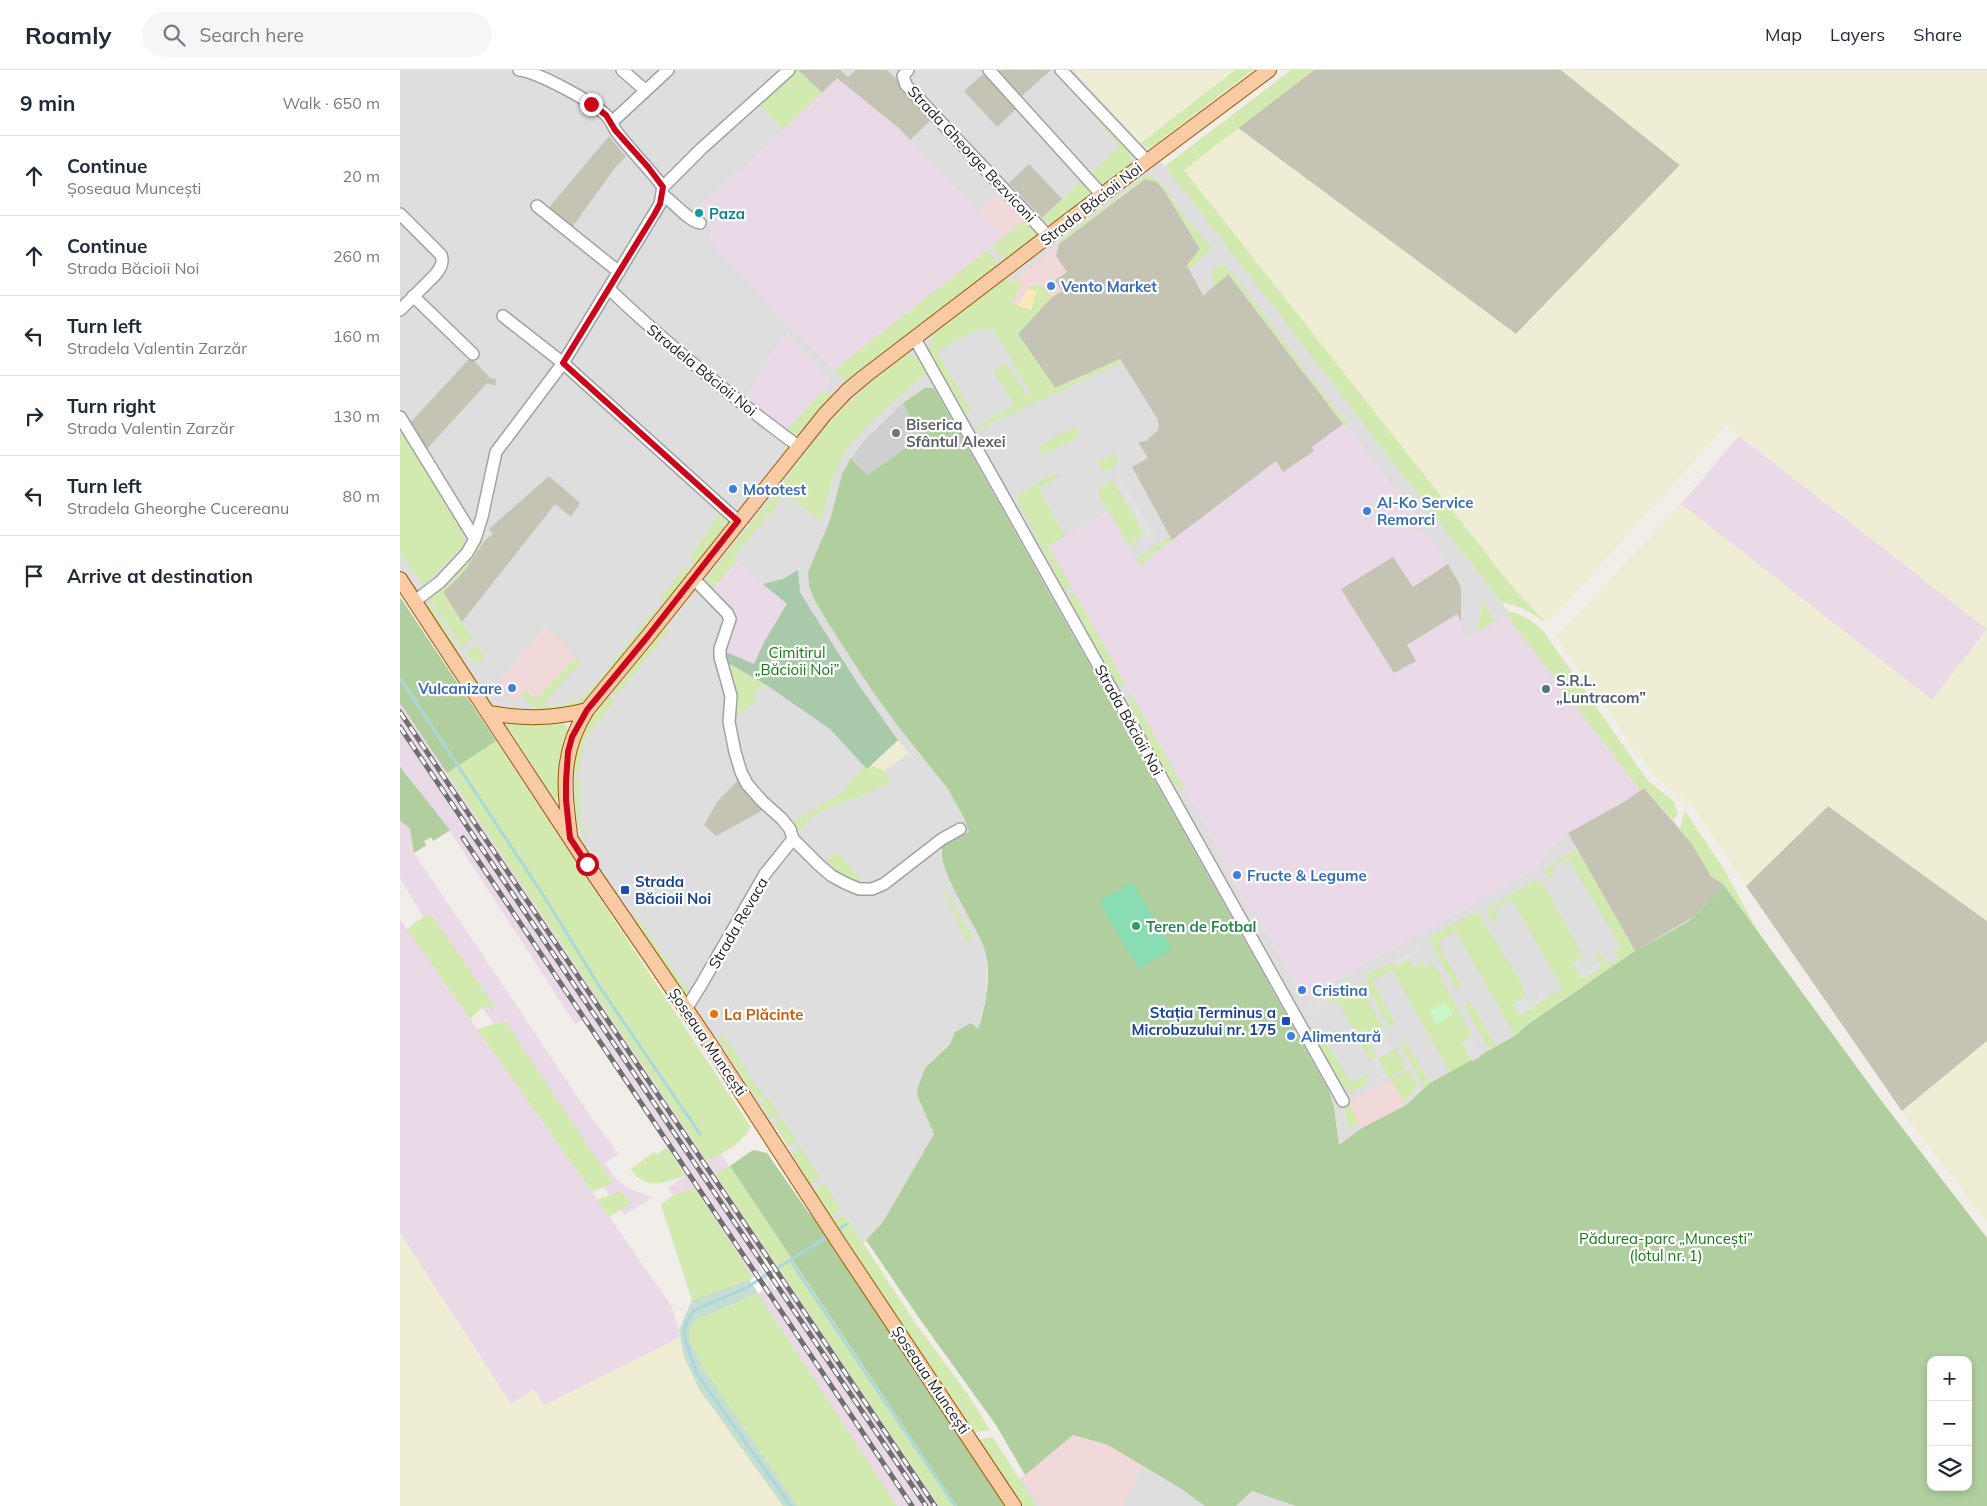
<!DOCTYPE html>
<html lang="en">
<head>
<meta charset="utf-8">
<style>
  :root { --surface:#fff; --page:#f6f6f7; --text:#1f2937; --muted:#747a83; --line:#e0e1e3 }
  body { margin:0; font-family:Mulish,sans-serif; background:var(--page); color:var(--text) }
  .controls { position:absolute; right:15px; bottom:15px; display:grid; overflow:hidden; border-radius:10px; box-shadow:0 2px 8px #0003 }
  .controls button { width:45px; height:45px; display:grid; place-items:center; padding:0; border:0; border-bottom:1px solid var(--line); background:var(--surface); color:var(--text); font:25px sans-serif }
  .stop { position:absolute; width:15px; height:15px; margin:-11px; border:4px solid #cb061b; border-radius:50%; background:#fff }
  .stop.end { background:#cb061b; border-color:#fff; box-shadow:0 1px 5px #0008 }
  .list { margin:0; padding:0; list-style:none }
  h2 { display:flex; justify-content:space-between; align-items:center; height:65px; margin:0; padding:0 20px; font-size:21px }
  h2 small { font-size:16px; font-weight:400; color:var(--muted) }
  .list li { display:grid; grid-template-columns:32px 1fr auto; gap:15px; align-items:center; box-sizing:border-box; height:80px; padding:0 20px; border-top:1px solid var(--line) }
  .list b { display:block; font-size:19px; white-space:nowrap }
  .list p { margin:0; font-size:16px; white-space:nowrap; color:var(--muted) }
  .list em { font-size:16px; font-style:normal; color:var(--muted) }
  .icon { flex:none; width:28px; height:28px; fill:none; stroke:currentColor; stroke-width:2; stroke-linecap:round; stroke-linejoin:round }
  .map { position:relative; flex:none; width:1587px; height:1436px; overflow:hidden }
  header { display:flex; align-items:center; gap:30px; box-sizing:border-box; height:70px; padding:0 25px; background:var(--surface); border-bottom:1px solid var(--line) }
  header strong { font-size:24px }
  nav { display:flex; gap:28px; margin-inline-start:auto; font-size:18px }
  .search { width:350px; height:45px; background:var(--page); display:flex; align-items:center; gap:12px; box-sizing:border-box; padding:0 18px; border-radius:28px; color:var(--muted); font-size:19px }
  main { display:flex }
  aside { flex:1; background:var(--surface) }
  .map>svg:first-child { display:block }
  .residential { fill:#dfdede }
  .commercial { fill:#f1d8d9 }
  .industrial { fill:#eadae8 }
  .religious { fill:#cfcfcf }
  .construction { fill:#c5c3b3 }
  .farmland { fill:#efeed4 }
  .grass { fill:#d2e9b0 }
  .forest { fill:#b1cf9e; fill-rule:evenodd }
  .wetland { fill:#c5ded0 }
  .sand { fill:#fde8b9 }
  .cemetery { fill:#a9c9ab }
  .park { fill:#c8f8c7 }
  .pitch { fill:#88ddb3 }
  .parking { fill:#e1e1e1 }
  .pier { fill:#fff }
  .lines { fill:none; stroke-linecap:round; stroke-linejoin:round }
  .stream { stroke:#aad7dd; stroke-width:3 }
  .minor-casing { stroke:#a2a2a2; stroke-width:14 }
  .major-casing { stroke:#995804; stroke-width:16 }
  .minor { stroke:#fff; stroke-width:11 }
  .major { stroke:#f9cba4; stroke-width:14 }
  .rail-casing { stroke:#6f6f6f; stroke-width:5 }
  .rail { stroke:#fff; stroke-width:3; stroke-dasharray:9; stroke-linecap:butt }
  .route { stroke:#cb061b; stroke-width:6 }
  .culture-dot { fill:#0f9aa8; stroke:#fff; stroke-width:2 }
  .shop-dot { fill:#3f7fe0; stroke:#fff; stroke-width:2 }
  .worship-dot { fill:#6b7280; stroke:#fff; stroke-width:2 }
  .service-dot { fill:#5c6f8a; stroke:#fff; stroke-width:2 }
  .transit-dot { fill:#1a4fb4; stroke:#fff; stroke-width:2 }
  .leisure-dot { fill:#2e9e5b; stroke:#fff; stroke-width:2 }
  .food-dot { fill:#e8710a; stroke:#fff; stroke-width:2 }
  .labels { text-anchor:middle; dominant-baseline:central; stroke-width:4.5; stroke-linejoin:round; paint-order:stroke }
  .street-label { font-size:15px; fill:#212121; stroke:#fff }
  .culture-label { font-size:15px; font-weight:bold; fill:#0d838f; stroke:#fff; text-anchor:start }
  .shop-label { font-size:15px; font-weight:bold; fill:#366cbe; stroke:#fff; text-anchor:start }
  .worship-label { font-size:15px; font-weight:bold; fill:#5b616d; stroke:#fff; text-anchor:start }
  .park-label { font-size:15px; fill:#127e0f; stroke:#fff }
  .service-label { font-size:15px; font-weight:bold; fill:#4e5e75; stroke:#fff; text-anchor:start }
  .transit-label { font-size:15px; font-weight:bold; fill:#164399; stroke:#fff; text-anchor:start }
  .leisure-label { font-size:15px; font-weight:bold; fill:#27864d; stroke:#fff; text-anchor:start }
  .food-label { font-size:15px; font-weight:bold; fill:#c56008; stroke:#fff; text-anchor:start }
</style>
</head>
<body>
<header>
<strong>Roamly</strong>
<div class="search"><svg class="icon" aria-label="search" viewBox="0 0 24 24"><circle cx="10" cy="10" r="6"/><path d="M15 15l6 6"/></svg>Search here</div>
<nav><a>Map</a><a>Layers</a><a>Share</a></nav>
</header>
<main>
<aside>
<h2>9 min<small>Walk · 650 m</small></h2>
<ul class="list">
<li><svg class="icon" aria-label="ahead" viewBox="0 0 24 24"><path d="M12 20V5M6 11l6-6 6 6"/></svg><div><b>Continue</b><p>Șoseaua Muncești</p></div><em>20 m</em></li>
<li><svg class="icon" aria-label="ahead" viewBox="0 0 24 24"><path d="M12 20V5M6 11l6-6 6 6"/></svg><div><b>Continue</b><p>Strada Băcioii Noi</p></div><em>260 m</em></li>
<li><svg class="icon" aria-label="left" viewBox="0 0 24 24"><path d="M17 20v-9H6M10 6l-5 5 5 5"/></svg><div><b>Turn left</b><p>Stradela Valentin Zarzăr</p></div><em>160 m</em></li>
<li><svg class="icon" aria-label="right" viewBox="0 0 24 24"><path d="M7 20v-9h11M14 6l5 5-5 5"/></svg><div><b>Turn right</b><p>Strada Valentin Zarzăr</p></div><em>130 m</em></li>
<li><svg class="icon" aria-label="left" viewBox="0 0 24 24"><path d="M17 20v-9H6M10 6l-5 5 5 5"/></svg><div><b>Turn left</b><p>Stradela Gheorghe Cucereanu</p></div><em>80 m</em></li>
<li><svg class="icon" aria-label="arrive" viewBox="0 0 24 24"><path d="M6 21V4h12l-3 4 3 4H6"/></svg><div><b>Arrive at destination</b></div></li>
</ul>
</aside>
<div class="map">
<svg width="1587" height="1436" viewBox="0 0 1587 1436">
  <rect width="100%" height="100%" fill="#f1ede8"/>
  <path class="residential" d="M0,0H673L741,73L771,102L1101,532L1109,542L1106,545L1240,720L1273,750L1323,814L1286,853L1235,881L1125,955L1115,966L1030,1013L1006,1035L962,1058L939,1076L934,1037L929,1021L534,319L442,404L430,450L408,502L409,516L414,529L428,553L497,655L548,719L564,748L569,762L543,773L540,779L541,786L552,814L584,876L587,894L586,925L578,959L554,968L525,998L517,1025L534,1064L483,1152L466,1170L457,1187L429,1146L376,1057L367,1063L170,768L166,706L186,640L89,643L0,509Z
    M708,1375L780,1418L805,1436H622L609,1416L625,1405Z
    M852,1421L876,1429L896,1436H836Z"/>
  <path class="commercial" d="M599,122L625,150L603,168L578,142Z
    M659,174L656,186L667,202L662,221L651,228L618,264L602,239L625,197L630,198L644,188L645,182Z
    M145,556L176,588L135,630L125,621L114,630L99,610Z
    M991,1009L1006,1035L962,1058L948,1032Z
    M673,1365L708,1375L742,1395L724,1436H641L622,1407Z"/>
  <path class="industrial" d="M437,8L500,59L603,168L434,300L313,176L308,154L302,148L300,149L293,142L339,99L341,101Z
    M388,263L432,311L387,359L344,331L379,270Z
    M943,354L948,357L1021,454L1012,460L1029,466L1048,494L1013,518L993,487L985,493L994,603L1016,591L1007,575L1057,544L1061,551L1065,569L1106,545L1240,720L1224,732L1168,763L1149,780L1138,798L903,929L856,845L854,841L850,842L802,750L648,476L709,441L740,494L876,391L883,402L914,381L912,378Z
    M1339,366L1587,559L1532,630L1281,434Z
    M337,491L387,534L364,572L354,594L326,582L330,563L337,546L310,522Z
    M0,527L350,1056L347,1064L321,1084L557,1436H482L350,1210L335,1217L268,1118L286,1105L182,950L175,954L50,761L33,771L31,767L24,771L26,775L14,783L193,1050L219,1084L205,1093L214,1107L230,1119L253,1127L225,1145L212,1130L35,867L0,808Z
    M0,849L271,1235L279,1260V1268L144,1336L111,1334L0,1163Z"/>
  <path class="religious" d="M503,333L522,368L467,405L452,388L463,372Z"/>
  <path class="construction" d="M398,0H440L448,7L456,0H487L502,15L500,19L531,50L510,70L500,59L437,8L422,23Z
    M601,0H651L622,26L599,2Z
    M914,0H1161L1280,95L1116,264L838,58Z
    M584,3L617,38L597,57L564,21Z
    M209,66L226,87L217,95L171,159L147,140Z
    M629,94L662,129L642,148L609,113Z
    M745,109L757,112L764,120L800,179L787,195L803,226L828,204L943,354L912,377L914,381L883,402L876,391L772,470L732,397L748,388L738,372L746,371L757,361L759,355L757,348L720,289L655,318L618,264L651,228L662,221L655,210L667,202L656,186L659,174Z
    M71,287L90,308L96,309L95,316L87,313L26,380L9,354Z
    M149,406L180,433L171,447L155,434L62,552L43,522L59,507L85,470L93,464L89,459Z
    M993,487L1013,517L1048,494L1061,517V551L1057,544L1007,575L1016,591L994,603L941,519Z
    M339,709L365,739L316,766L304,755L317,732Z
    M1244,718L1292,774L1311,806L1323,814L1315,827L1306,833L1295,846L1235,881L1168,763L1224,732Z
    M1428,736L1587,851V971L1502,1041L1346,816Z"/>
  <path class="farmland" d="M673,0H835L741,73Z
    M1161,0H1587V559L1326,355L1147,554L1115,520L784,100L838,58L1116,264L1280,95Z
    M1281,434L1532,630L1587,560V851L1428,736L1346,816L1294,738L1254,706L1156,567Z
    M498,670L509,683L484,701L470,695Z
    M1587,971V1152L1502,1041Z
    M0,1163L111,1334L134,1319L144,1335L279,1268L284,1287L299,1319L383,1436H0Z"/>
  <path class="grass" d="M395,0H398L422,23L383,60L359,34Z
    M835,0H853L749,79L741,73Z
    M891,0H914L784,100L1115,520L1147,554C1133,543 1120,536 1101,532L765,96Z
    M686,33L729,79C738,97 716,105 703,115L691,103L720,77L684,34Z
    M747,105L760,111L781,142L811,177L806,184L789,199L787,195L800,179L764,120L757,112L745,109L659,174L660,170Z
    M683,109L692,124L650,156L642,148Z
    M627,149L638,164L605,189L592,176Z
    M586,181L595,188L597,194L585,206L446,310L434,300Z
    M819,196H825L831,201L905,299L904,304L829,204L814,216C812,207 810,201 819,196Z
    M603,209L621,213L622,215L612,233L631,240L636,222L628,219L631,215L645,217L651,228L618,264L655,318L720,289L722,292L575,361L578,356L614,335L593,300L605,293L608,295L627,326L632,325L595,261C581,253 550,275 537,282L571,340L569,344H567L529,282L532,264Z
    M510,284L523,294L526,304C493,334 452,360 435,402C429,418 426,435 422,451L387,426L384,412C413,371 444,332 485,301C492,295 501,287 510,284Z
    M909,305L948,354V357L943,354L909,309Z
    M423,321L432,325L396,366L387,359Z
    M672,358L679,361L678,367L645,384L641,383L639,378L640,376Z
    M3,364L8,366L64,463V475L23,516L0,482V365Z
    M715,383L718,389L715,397L707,401H703L697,393Z
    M653,404L660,406L638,419L665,466L648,476L672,518L665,520L663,518L618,431V425Z
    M710,411H714L745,464L731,473L735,480L732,481L698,423L700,418Z
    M379,419L381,430L333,488L337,491L310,522L305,515V510Z
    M320,442L329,450L295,496L289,490Z
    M769,465L772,470L740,495L736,489L758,475Z
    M85,470L65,500L43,522L72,569L62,578L29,527L53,508L76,475Z
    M285,497L290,501L264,533L259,529Z
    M674,522L726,615L720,616L715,614L670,533L669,528Z
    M27,529L59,579L57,581L29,539Z
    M1083,531L1095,552L1077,562Z
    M256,537L258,538C241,561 200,625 175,636C169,638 162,639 156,640C136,642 133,640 121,624L125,621L135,630L176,588L181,592L141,636H158L179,630L196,614Z
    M1109,542C1124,544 1133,552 1144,562L1248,711L1273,731L1278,743L1273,750L1244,718L1240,720L1106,545Z
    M266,556L269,560L216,627L213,623Z
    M76,574L84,587L76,595L66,584Z
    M326,592L365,614L353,624L357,631L344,641L331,646Z
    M732,625L784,718L779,720L761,695L729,636V629Z
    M209,626L214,631L184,671L180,697H184L174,704C175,667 187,654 209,626Z
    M163,652L168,658L164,673L158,727L155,731L106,655L107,653Z
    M96,671L350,1056C344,1073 323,1083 307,1091L47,703Z
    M470,695L484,701L491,712L457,728L444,731L409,748L398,764V768L392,752L441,723L464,696L467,699Z
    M179,708L181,753L188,766L183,763L177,749L175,710Z
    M1285,741L1322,796L1360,865L1323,814L1311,806L1292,774L1280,759Z
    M1177,779L1235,881L1125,955L1115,966L1056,861L1037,872L1062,917L1056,919L1029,870L1031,867L1073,843L1079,844L1123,916L1125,927L1113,934L1120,945L1162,918L1112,830L1093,840L1098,849L1093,852L1086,840L1135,810L1142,813L1181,882L1180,889L1173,893L1183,909L1202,897L1194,883L1198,880L1207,895L1218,889L1214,882L1221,877L1168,789L1150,799L1154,806L1150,809L1145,801L1148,797Z
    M438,782L460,810L456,814L422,794Z
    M546,821L573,868L567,871L544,822Z
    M27,844L33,847L95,936L91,940L86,934L70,949L7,859Z
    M235,845L290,924L287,928L233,847Z
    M1008,889L1013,897L1022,892L1025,898L1033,893L1071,963L1069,968L1062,972L1072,991L1050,1002L992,900L972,911L996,955L989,956L967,918L966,914L968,904L992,892L995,897Z
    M951,912L961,918L983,958L982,962L968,971L977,987L971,990L936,929L930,932L926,926Z
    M1070,930L1096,977L1088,978L1065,937Z
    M105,951L213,1113L192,1122L77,959Z
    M913,957L918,958L951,1013L968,1004L966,1014L950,1022L936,1011L910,961Z
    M321,966L334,980L352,1011L364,1025L358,1032L318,968Z
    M1004,969L1030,1013L1025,1018L1001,976Z
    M996,979L1007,997L989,1008L978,988Z
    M1007,1001H1009L1018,1017L1004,1032L991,1009Z
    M367,1027L380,1045L373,1048L361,1034Z
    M948,1032L959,1053L949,1059C946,1048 942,1042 948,1032Z
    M382,1048L397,1072L389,1077L374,1054Z
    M267,1077L286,1105C267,1113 243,1121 231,1099L254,1082L256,1085Z
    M400,1077L420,1107L410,1114L392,1083Z
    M330,1096L557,1436H539L315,1104Z
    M425,1113L441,1140L429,1146L414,1120Z
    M295,1118L353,1208L335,1217L292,1230L261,1135L273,1125Z
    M220,1121L232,1132L209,1147L197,1130Z
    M445,1145L514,1251L569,1326L590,1360L575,1362L433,1151Z
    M358,1223L497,1436H398L303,1298L290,1271V1258L296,1250Z
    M593,1367L636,1436H622L577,1370Z"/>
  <path class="forest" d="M525,318H534L929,1021L934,1037L939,1075L962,1058L1006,1035L1030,1013L1115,966L1125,956L1235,881L1286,853L1295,846L1306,833L1315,827L1323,814L1480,1029L1587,1168V1436H896L852,1421L836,1436H805L780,1418L708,1375L673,1365L625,1405L596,1355L519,1248L466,1170L483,1152L534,1064L517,1025L518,1017L525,998L550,974L555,962L571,953L578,959C586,936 593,899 583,875C575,853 533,795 543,773L569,762L564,748L548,719L497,655L471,619L428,553L414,529L409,516L408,502L430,450L442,404L451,388L467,405L521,368L503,333ZM1531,1290H1568V1417H1531Z
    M0,527L96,671L47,703L0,633Z
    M0,697L50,760L33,771L31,767L24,771L26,775L14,783L10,758L0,751Z
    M353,1080L367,1083L408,1142L420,1155L605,1436H557L330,1096Z"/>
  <path class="wetland" d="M350,1210L358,1223L296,1250L290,1258V1271L303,1298L398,1436H383L299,1319L284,1287L279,1260L292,1230Z"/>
  <path class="sand" d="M628,219L637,221L631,240L618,236Z"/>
  <path class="cemetery" d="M398,500L400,522L409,537L460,617L498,670L467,699L430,659L365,614L326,592V582L354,594L364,572L387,534L363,514L383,509Z"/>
  <path class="park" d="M1045,932L1053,945L1037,954L1029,941Z"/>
  <path class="pitch" d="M732,812L772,879L739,899L699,832Z"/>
  <path class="parking" d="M720,407L756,467L749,471L714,411Z
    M1018,877L1021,881L995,897L992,892Z
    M1180,889L1186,899L1199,891L1202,897L1183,909L1173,893Z
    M1142,925L1145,930L1120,945L1113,934L1125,927L1129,933Z
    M926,926L930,932L903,948L900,943Z
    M982,962L992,980L978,988L988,1006L982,1009L971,990L977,986L967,970Z
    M1069,968L1080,987L1072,991L1062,972Z"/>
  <path class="pier" d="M370,1186L387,1212L375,1220L358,1194Z
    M360,1203L369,1216L358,1223L350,1210Z"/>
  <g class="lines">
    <path class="stream" d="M0,608L147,831L199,916L300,1064
      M436,1161L447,1154
      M390,1190L555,1436
      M391,1436L297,1304L286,1273L284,1261L286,1253L294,1240L346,1218L428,1166"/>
    <g class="minor-casing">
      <path id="minor" d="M119,0C138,2 191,31 206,45C211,50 213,56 216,61C231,81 249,98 263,117
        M222,0L245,20
        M508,0L503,6L506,15L649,167
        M589,0L702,125
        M661,0L747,91
        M212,52L268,0
        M263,117L301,79L389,0
        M263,125C275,133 287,150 300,153
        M137,136L219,202
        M0,144L41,185C44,193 40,199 35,205L0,240
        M209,219C269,276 332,327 398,376
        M13,226L73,284
        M103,246L163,293L338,451
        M515,269L943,1031
        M0,347L75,469
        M293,508L327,543L330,549L320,579V587L331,626L329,652L335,682L341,702L347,714L362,731L382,749L390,759L393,769L419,795L432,806L445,813L459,819H472L484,814L542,769L560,759
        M15,531L40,512L67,483L75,469L82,447L96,382L163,293L260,134L263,117
        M286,939L301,915L365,804L393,769"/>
    </g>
    <g class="major-casing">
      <path id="major" d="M0,509L187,794L308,971L437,1170L614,1436
        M89,643C123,649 153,649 187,640
        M170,765C164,716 160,683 187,640L248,566L425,344L447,321L465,306L702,125L869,0"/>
    </g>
    <use href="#minor" class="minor"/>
    <use href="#major" class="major"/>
    <g class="rail-casing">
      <path id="rail" d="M0,642L535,1436
        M0,657L526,1436
        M63,768L512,1436"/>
    </g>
    <use href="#rail" class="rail"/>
  </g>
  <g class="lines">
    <path class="route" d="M187,794L170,768L166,730V712L168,682L172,667L187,640L248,566L338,451L163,293L254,145L260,134L263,117L248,97L215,60L206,45L191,34"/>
  </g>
  <circle class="culture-dot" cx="299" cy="143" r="5"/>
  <g class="shop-dot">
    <circle cx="651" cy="216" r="5"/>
    <circle cx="333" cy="419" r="5"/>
    <circle cx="967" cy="441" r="5"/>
    <circle cx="112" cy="618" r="5"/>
    <circle cx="837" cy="805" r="5"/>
    <circle cx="902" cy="920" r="5"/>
    <circle cx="891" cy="966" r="5"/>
  </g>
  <circle class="worship-dot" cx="496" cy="363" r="5"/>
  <circle class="service-dot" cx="1146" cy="619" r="5"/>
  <g class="transit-dot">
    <rect x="220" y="815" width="10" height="10" rx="2.5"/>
    <rect x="881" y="946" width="10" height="10" rx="2.5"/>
  </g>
  <circle class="leisure-dot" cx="736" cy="856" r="5"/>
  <circle class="food-dot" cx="314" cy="944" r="5"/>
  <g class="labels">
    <g class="street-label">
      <text transform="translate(572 84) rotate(47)">Strada Gheorge Bezviconi</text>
      <text transform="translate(691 134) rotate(-38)">Strada Băcioii Noi</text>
      <text transform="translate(302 300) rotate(39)">Stradela Băcioii Noi</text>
      <text transform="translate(729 650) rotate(61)">Strada Băcioii Noi</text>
      <text transform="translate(338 853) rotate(-60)">Strada Revaca</text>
      <text transform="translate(308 972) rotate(56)">Șoseaua Muncești</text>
      <text transform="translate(531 1310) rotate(56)">Șoseaua Muncești</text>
    </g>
    <g class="culture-label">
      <text x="309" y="143">Paza</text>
    </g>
    <g class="shop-label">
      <text x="661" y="216">Vento Market</text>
      <text x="343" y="419">Mototest</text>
      <text x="977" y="432">Al-Ko Service<tspan x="977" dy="17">Remorci</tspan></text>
      <text x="102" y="618" text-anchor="end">Vulcanizare</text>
      <text x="847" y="805">Fructe &amp; Legume</text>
      <text x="912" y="920">Cristina</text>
      <text x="901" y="966">Alimentară</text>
    </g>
    <g class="worship-label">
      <text x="506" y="354">Biserica<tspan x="506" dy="17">Sfântul Alexei</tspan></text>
    </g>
    <g class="park-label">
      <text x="397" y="582">Cimitirul<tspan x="397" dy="17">„Băcioii Noi”</tspan></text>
      <text x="1266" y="1168">Pădurea-parc „Muncești”<tspan x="1266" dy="17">(lotul nr. 1)</tspan></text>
    </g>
    <g class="service-label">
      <text x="1156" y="610">S.R.L.<tspan x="1156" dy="17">„Luntracom”</tspan></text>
    </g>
    <g class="transit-label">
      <text x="235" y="811">Strada<tspan x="235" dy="17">Băcioii Noi</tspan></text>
      <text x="876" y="942" text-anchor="end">Stația Terminus a<tspan x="876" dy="17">Microbuzului nr. 175</tspan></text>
    </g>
    <g class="leisure-label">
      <text x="746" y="856">Teren de Fotbal</text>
    </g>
    <g class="food-label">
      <text x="324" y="944">La Plăcinte</text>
    </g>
  </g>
</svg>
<div class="controls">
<button>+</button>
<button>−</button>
<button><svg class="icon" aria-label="layers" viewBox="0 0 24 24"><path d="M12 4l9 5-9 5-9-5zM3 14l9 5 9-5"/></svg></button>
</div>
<div class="stop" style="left:187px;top:794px"></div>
<div class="stop end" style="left:191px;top:34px"></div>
</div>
</main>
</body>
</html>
